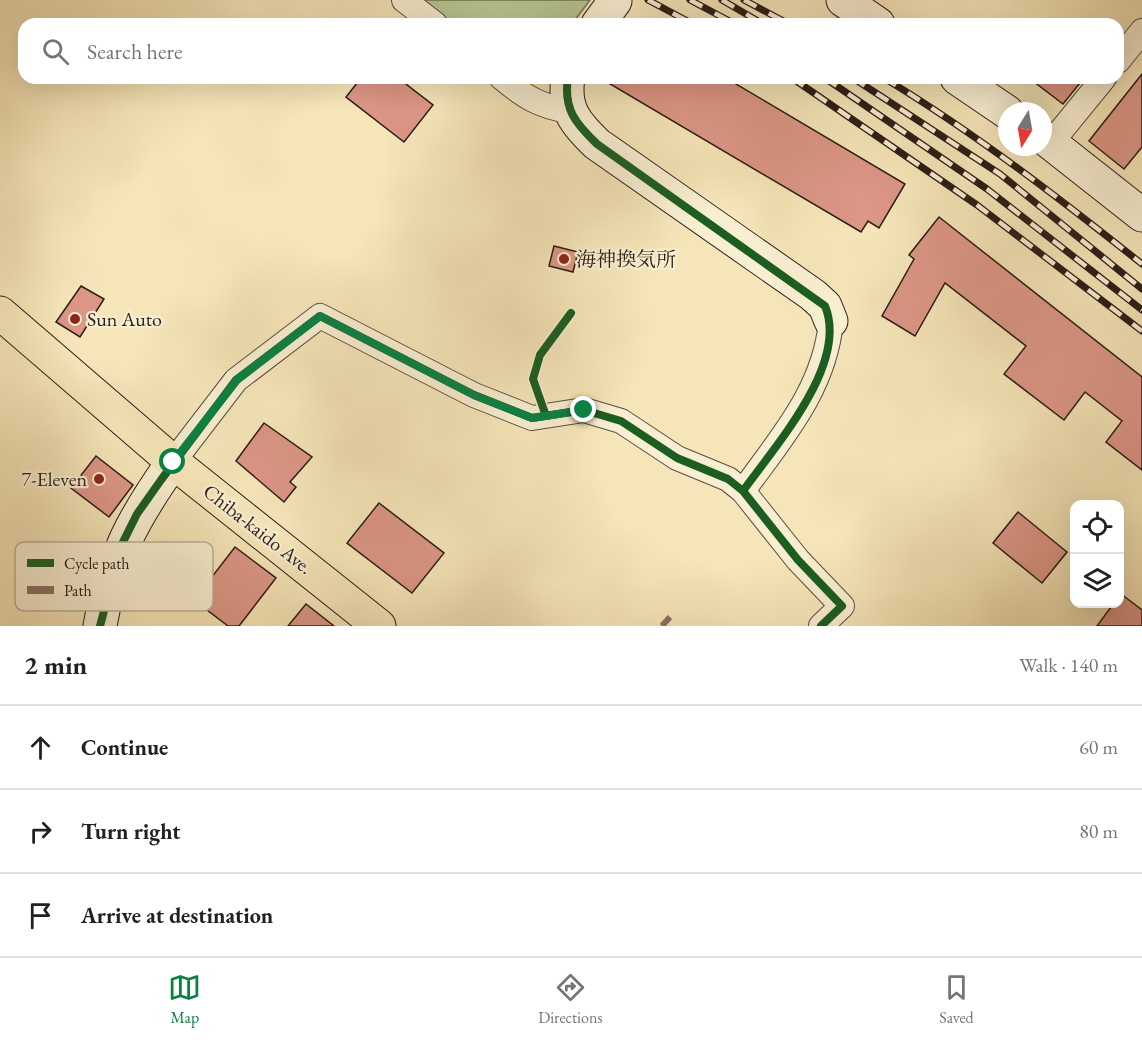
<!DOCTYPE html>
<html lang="en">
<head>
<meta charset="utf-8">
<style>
  :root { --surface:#fff; --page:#f6f6f6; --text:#202124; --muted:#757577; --line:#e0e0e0; --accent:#0b8043 }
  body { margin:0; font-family:"EB Garamond","Noto Serif JP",serif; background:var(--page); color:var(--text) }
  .controls { position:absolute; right:18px; bottom:18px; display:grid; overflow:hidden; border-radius:12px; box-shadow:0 6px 24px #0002 }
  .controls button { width:54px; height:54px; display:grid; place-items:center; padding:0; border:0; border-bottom:2px solid var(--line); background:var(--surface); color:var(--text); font:30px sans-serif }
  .compass { position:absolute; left:998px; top:102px; width:54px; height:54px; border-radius:50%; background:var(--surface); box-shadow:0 6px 24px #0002; rotate:191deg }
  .stop { position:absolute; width:18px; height:18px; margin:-14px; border:4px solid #0b8043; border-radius:50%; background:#fff }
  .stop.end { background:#0b8043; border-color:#fff; box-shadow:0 2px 6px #0008 }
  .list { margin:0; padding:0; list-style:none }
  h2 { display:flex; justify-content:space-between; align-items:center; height:78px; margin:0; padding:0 24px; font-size:26px }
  h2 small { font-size:20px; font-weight:400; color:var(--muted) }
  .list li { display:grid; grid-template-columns:39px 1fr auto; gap:18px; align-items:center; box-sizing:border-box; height:84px; padding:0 24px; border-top:2px solid var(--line) }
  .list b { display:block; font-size:22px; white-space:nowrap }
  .list em { font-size:20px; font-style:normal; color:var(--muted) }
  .icon { flex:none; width:33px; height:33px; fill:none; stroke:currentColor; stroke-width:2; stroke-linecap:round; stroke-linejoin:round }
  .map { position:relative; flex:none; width:1142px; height:626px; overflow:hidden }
  .search { position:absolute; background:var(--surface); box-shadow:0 6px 24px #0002; left:18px; right:18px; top:18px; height:66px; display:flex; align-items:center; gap:15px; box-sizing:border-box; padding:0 21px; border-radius:18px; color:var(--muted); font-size:22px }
  .sheet { height:330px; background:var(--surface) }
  nav { display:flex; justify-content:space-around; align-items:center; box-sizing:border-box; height:84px; border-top:2px solid var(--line); background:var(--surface); font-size:16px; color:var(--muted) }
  nav a { display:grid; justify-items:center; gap:3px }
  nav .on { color:var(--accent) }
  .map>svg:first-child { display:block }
  .green { fill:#b6c693; stroke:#707154; stroke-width:1.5 }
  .building { fill:#dc9686; stroke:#291c15; stroke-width:1.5 }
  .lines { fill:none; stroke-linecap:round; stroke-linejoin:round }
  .street-casing { stroke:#5c4e3e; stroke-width:26 }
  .secondary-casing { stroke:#291c15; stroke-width:35 }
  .highway-casing { stroke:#291c15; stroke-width:35 }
  .street { stroke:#f8eed1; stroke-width:24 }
  .secondary { stroke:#f8eed1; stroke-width:33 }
  .highway { stroke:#f5e5b8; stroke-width:33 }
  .rail-casing { stroke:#291c15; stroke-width:7 }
  .rail { stroke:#f8eed1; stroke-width:4.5; stroke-dasharray:14; stroke-linecap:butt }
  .quiet { stroke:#8d6e63; stroke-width:6; stroke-dasharray:12 6; stroke-linecap:butt }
  .cycleway-casing { stroke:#f8eed1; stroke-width:11 }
  .cycleway { stroke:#1b5e20; stroke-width:8 }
  .route { stroke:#0b8043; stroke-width:8 }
  .poi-dot { fill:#8f2418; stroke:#f8eed1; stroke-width:2 }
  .labels { text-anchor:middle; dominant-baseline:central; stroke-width:4.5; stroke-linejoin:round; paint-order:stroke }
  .poi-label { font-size:20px; fill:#291c15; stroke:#f8eed1; text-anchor:start }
  .street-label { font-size:20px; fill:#291c15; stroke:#f8eed1 }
  .key { fill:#f8eed1; stroke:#baaf99; stroke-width:1.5 }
  .key-label { font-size:16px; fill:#291c15 }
</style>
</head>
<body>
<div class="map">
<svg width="1142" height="626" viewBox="0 0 1142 626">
  <rect width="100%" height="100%" fill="#f5e5b8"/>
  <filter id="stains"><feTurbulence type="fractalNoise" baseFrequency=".00333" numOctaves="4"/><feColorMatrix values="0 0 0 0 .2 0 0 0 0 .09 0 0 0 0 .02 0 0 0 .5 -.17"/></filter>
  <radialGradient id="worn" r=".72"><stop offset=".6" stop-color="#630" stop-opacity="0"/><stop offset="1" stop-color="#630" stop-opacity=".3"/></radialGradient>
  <path class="green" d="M420,0H590L572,24H450Z"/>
  <path class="building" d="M1142,74V147L1124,169L1089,141Z
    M361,78H398L433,105L404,142L346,97Z
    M600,78H726L905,184L879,228L868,221L861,232Z
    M1029,78H1084L1063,104Z
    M939,217L1142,377V470L1106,442L1122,421L1085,392L1064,420L1004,374L1026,346L945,283L915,336L882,316L914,259L909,255Z
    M554,246L578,252L573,272L549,266Z
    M81,286L104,299L80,337L56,322Z
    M264,423L312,457L290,482L296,487L284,502L236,461Z
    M96,456L133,485L109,517L71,488Z
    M379,503L444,553L412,593L347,543Z
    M1018,512L1067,552L1042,583L993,543Z
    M235,547L276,578L239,626H228L194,600Z
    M1121,594L1142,610V626H1097L1114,603H1119Z
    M306,604L334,626H288Z"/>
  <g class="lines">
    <g class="street-casing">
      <path id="street" d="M404,0L435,24
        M1118,61L1142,31
        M502,78C525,97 539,106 569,111
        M1051,143L1104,78
        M173,462L236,380L320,316L474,395L532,418L584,410L621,421L677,458L728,479L743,491
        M821,626L842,606L798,560L743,491C781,438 825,389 831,321"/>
    </g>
    <g class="secondary-casing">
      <path id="secondary" d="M843,0L878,24
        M598,24L615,1
        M568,78C563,109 576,124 597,144L813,295L825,306L831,321
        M957,78L1007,112
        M1043,137L1142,215
        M100,626C111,558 134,517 173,462"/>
    </g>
    <g class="highway-casing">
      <path id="highway" d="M0,313L173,462L379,626"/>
    </g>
    <use href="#street" class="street"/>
    <use href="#secondary" class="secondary"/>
    <use href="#highway" class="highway"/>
    <g class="rail-casing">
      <path id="rail" d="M648,0L693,24
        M690,0L735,24
        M722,0L763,24
        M744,0L789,24
        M792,78L977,205L1142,331
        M825,78L987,189L1142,310
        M853,78L1000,174L1142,289
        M884,78C975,133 1059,198 1142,264"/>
    </g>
    <use href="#rail" class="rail"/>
    <path class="quiet" d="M662,626L670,617"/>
    <g class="cycleway-casing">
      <path id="cycleway" d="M568,78C563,109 576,124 597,144L825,306C849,364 775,446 743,491L798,560L842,606L821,626
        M546,416L533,379L540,355L571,313
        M100,626L121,546L137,514L161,480L236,380L320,316L474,395L532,418L584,410L621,421L677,458L728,479L743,491"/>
    </g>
    <use href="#cycleway" class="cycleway"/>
  </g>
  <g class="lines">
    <path class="route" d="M173,462L237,380L320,316L474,395L532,418L584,410"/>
  </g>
  <g class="poi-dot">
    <circle cx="564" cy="259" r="6"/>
    <circle cx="75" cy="319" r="6"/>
    <circle cx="99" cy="479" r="6"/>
  </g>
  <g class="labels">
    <g class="poi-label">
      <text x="576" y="259">海神換気所</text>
      <text x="87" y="319">Sun Auto</text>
      <text x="87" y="479" text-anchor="end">7-Eleven</text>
    </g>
    <g class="street-label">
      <text transform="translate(258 529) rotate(38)">Chiba-kaido Ave.</text>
    </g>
  </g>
  <rect x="15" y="542" width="198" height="69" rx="9" class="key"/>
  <rect x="27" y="559" width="27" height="8" fill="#1b5e20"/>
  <rect x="27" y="586" width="27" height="8" fill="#8d6e63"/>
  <g class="key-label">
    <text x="64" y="569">Cycle path</text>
    <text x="64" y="596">Path</text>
  </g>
  <rect width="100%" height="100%" filter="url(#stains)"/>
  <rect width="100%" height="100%" fill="url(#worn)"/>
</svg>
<div class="controls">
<button><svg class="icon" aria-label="locate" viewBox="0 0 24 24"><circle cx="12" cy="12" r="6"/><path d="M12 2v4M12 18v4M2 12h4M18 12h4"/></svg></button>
<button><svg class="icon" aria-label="layers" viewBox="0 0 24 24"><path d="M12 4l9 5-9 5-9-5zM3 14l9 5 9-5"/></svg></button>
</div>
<svg class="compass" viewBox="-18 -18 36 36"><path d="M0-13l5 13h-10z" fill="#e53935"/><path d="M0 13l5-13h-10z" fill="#757577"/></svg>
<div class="stop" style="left:173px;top:462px"></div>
<div class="stop end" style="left:584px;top:410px"></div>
<div class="search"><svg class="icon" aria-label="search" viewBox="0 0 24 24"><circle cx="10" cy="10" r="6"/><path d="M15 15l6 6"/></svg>Search here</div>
</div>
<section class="sheet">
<h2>2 min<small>Walk · 140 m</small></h2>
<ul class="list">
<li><svg class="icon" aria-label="ahead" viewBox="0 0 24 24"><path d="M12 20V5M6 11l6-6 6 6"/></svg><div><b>Continue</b></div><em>60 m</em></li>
<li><svg class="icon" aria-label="right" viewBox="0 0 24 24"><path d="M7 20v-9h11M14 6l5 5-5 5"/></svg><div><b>Turn right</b></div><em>80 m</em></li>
<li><svg class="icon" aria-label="arrive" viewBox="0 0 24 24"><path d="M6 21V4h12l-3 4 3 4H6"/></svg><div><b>Arrive at destination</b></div></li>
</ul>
</section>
<nav>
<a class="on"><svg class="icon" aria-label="map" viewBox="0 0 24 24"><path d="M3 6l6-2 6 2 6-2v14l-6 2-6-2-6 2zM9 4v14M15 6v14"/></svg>Map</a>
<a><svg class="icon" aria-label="directions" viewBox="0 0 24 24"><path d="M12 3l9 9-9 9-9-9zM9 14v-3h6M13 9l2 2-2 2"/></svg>Directions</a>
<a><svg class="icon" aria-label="saved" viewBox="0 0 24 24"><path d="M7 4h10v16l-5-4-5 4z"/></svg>Saved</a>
</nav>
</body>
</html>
